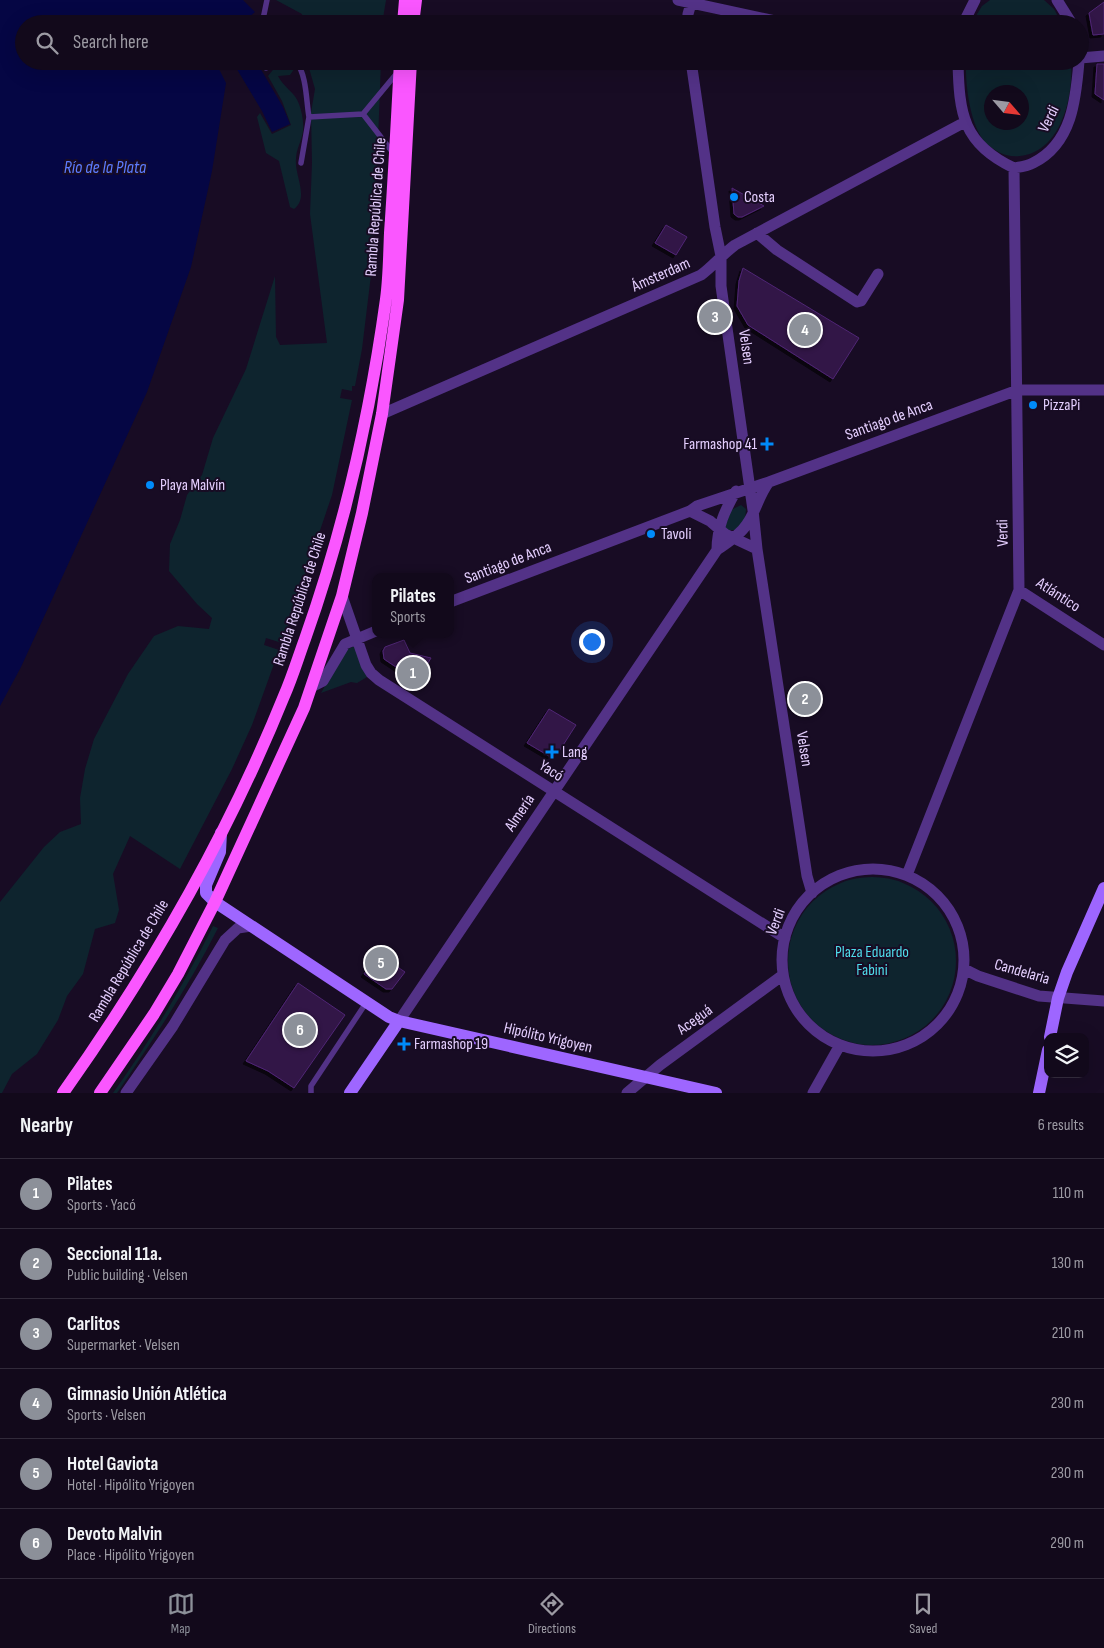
<!DOCTYPE html>
<html lang="en">
<head>
<meta charset="utf-8">
<style>
  :root { --surface:#12091b; --page:#1f1728; --text:#f1f3f6; --muted:#9c9aa3; --line:#312a3a; --accent:#8c9099 }
  body { margin:0; font-family:"Sofia Sans Condensed",sans-serif; background:var(--page); color:var(--text) }
  .controls { position:absolute; right:15px; bottom:15px; display:grid; overflow:hidden; border-radius:10px; box-shadow:0 5px 20px #0002 }
  .controls button { width:45px; height:45px; display:grid; place-items:center; padding:0; border:0; border-bottom:1px solid var(--line); background:var(--surface); color:var(--text); font:25px sans-serif }
  .compass { position:absolute; left:984px; top:85px; width:45px; height:45px; border-radius:50%; background:var(--surface); box-shadow:0 5px 20px #0002; rotate:118deg }
  .you { position:absolute; left:591px; top:641px; width:18px; height:18px; margin:-12px; border:4px solid #fff; border-radius:50%; background:#1a73e8; box-shadow:0 0 0 8px #1a73e833 }
  .badge { display:grid; place-items:center; width:32px; height:32px; border-radius:50%; background:var(--accent); color:#fff; font-size:16px; font-weight:700 }
  .pin { position:absolute; translate:-50% -50%; border:2px solid #fff; box-shadow:0 1px 5px #0006 }
  .popup { position:absolute; left:372px; top:573px; width:82px; height:65px; box-sizing:border-box; display:grid; place-content:center; border-radius:10px; background:var(--surface); filter:drop-shadow(0 1px 4px #0005); font-size:16px; white-space:nowrap; color:var(--muted) }
  .popup b { font-size:19px; color:var(--text) }
  .popup::after { content:''; position:absolute; left:50%; top:100%; margin-left:-10px; border:10px solid transparent; border-top-color:var(--surface) }
  .list { margin:0; padding:0; list-style:none }
  h2 { display:flex; justify-content:space-between; align-items:center; height:65px; margin:0; padding:0 20px; font-size:21px }
  h2 small { font-size:16px; font-weight:400; color:var(--muted) }
  .list li { display:grid; grid-template-columns:32px 1fr auto; gap:15px; align-items:center; box-sizing:border-box; height:70px; padding:0 20px; border-top:1px solid var(--line) }
  .list b { display:block; font-size:19px; white-space:nowrap }
  .list p { margin:0; font-size:16px; white-space:nowrap; color:var(--muted) }
  .list em { font-size:16px; font-style:normal; color:var(--muted) }
  .icon { flex:none; width:28px; height:28px; fill:none; stroke:currentColor; stroke-width:2; stroke-linecap:round; stroke-linejoin:round }
  .map { position:relative; flex:none; width:1104px; height:1093px; overflow:hidden }
  .search { position:absolute; background:var(--surface); box-shadow:0 5px 20px #0002; left:15px; right:15px; top:15px; height:55px; display:flex; align-items:center; gap:12px; box-sizing:border-box; padding:0 18px; border-radius:28px; color:var(--muted); font-size:19px }
  .sheet { height:485px; background:var(--surface) }
  nav { display:flex; justify-content:space-around; align-items:center; box-sizing:border-box; height:70px; border-top:1px solid var(--line); background:var(--surface); font-size:14px; color:var(--muted) }
  nav a { display:grid; justify-items:center; gap:2px }
  nav .on { color:var(--accent) }
  .map>svg:first-child { display:block }
  .green { fill:#0e242e; fill-rule:evenodd }
  .water { fill:#050644 }
  .building { fill:#301647; stroke:#502675; filter:url(#shadow) }
  .lines { fill:none; stroke-linecap:round; stroke-linejoin:round }
  .lane { stroke:#533287; stroke-width:5.5 }
  .street { stroke:#533287; stroke-width:11 }
  .secondary { stroke:#9e66ff; stroke-width:12 }
  .primary { stroke:#fa56ff; stroke-width:12 }
  .poi-dot { fill:#008bfa; stroke:#180c24; stroke-width:2 }
  .labels { text-anchor:middle; dominant-baseline:central; stroke-width:4; stroke-linejoin:round; paint-order:stroke }
  .street-label { font-size:16px; fill:#e5cfff; stroke:#180c24 }
  .poi-label { font-size:16px; fill:#e5cfff; stroke:#180c24; text-anchor:start }
  .park-label { font-size:16px; fill:#4fdcea; stroke:#180c24 }
  .water-label { font-size:18px; font-style:italic; fill:#5d7cff; stroke:#180c24 }
</style>
</head>
<body>
<div class="map">
<svg width="1104" height="1093" viewBox="0 0 1104 1093">
  <defs>
    <filter id="shadow"><feDropShadow dx="-3" dy="3" stdDeviation="0" flood-color="#0009"/></filter>
  </defs>
  <rect width="100%" height="100%" fill="#180c24"/>
  <path class="green" d="M276,0H386L382,24H303L302,14Z
    M990,0H1044L1054,9L1062,24H971L982,6Z
    M289,61L297,65L290,75L278,76C283,87 295,92 299,104C302,112 304,123 303,131C301,144 295,149 296,165C297,179 308,199 294,209L290,207L279,161L266,153L257,117L260,113L272,134L291,125L282,101L268,76L276,66Z
    M307,61H381L376,195L371,275L362,349L355,386H352V391L342,389L340,398L352,400L332,495L282,643L266,638L264,645L279,650L252,725L232,769L180,869L130,836L113,874L119,910L115,923L95,929L83,974L67,996L58,1020L37,1054L12,1074L2,1093H0V902L44,847L60,832L81,824L80,798L85,769L94,739L128,674L154,636L178,626L209,629L212,618L197,604L169,571L170,544L180,520L187,495L202,475L213,438L246,369L275,276L276,337L280,345L327,343L310,214L312,163L311,113L315,89Z
    M966,61H1071C1074,96 1061,152 1020,156C1007,158 994,151 985,142C970,125 965,84 966,61ZM992,92H1022V122H992Z
    M741,505L746,509L745,520L735,530H728L725,527L731,510Z
    M355,646L367,677L357,683L351,682L321,693L345,650Z
    M788 961a84 84 0 1 1 168 0a84 84 0 1 1-168 0Z
    M213,926L218,928C189,986 153,1040 117,1093H113C152,1038 183,986 213,926Z"/>
  <path class="water" d="M0,0H243L255,12L241,24H24V61H215L226,83L212,171L191,267L147,392L21,667L0,706Z
    M232,61H256L283,107L290,124L272,132L262,111Z"/>
  <path class="building" d="M1104,2V34L1093,35L1089,13Z
    M1097,64H1104V100L1095,94Z
    M732,188L764,206L742,217H738L734,214Z
    M666,225L687,237L676,255L655,243Z
    M743,268L859,338L833,379L748,325L737,306L739,281Z
    M404,640L410,653L431,658L417,681L384,659L383,651L385,647Z
    M549,709L576,725L558,753L549,756L527,743Z
    M378,954L405,972L392,989H386L364,974Z
    M298,983L345,1015L294,1088L268,1071L246,1061Z"/>
  <g class="lines">
    <path class="lane" d="M262,24L267,0
      M266,61V68
      M296,61C307,76 306,100 309,117L363,114L397,73
      M363,114L394,154
      M301,163L309,117
      M311,1093V1086L366,1003"/>
    <path class="street" d="M678,0L789,24
      M1057,0L1072,24
      M687,24L688,14L692,0
      M963,24L975,0
      M1080,58L1104,56
      M691,61L715,227L721,256V286L753,510L757,549L807,876L812,893
      M958,61C959,114 963,144 1014,168C1020,167 1028,166 1033,163C1072,144 1076,99 1079,61
      M757,233L777,250L857,302L861,301L878,274
      M382,414L701,275C713,266 723,254 735,245L965,122
      M690,511L710,521L725,534L757,549
      M717,550C717,527 725,510 736,491
      M1019,590L1104,645
      M342,596L366,665L371,673L379,680L785,938
      M450,602L690,511L697,506L769,482L1018,390H1104
      M313,686L323,681L345,644L376,631
      M782 960a91 91 0 1 1 182 0a91 91 0 1 1-182 0Z
      M907,875L1019,590L1014,168
      M964,969L978,976L1039,996L1104,1001
      M399,1021L717,550C727,543 740,535 747,524C756,511 759,495 769,482
      M126,1093L173,1026L225,940L238,928L251,926
      M627,1093L660,1065L783,975
      M813,1093L840,1045"/>
    <path class="secondary" d="M221,833L220,852L206,885V893L215,902L389,1017L399,1021L716,1093
      M1050,1037L1058,998L1067,972L1104,888
      M350,1093L399,1021
      M1039,1093L1048,1050"/>
    <path class="primary" d="M403,24L405,0
      M413,24L416,0
      M63,1093C151,969 227,837 284,696C292,678 298,658 305,639C344,529 370,415 386,299C389,278 389,255 390,233C394,176 397,119 400,61
      M100,1093L154,1014L178,974L215,902L304,708L342,596L362,513L382,414L398,300L411,61"/>
  </g>
  <g class="poi-dot">
    <circle cx="734" cy="197" r="5"/>
    <circle cx="1033" cy="405" r="5"/>
    <path d="M764.5 436.5h5v5h5v5h-5v5h-5v-5h-5v-5h5z"/>
    <circle cx="150" cy="485" r="5"/>
    <circle cx="651" cy="534" r="5"/>
    <path d="M549.5 744.5h5v5h5v5h-5v5h-5v-5h-5v-5h5z"/>
    <path d="M401.5 1036.5h5v5h5v5h-5v5h-5v-5h-5v-5h5z"/>
  </g>
  <g class="labels">
    <g class="street-label">
      <text transform="translate(1049 119) rotate(-63)">Verdi</text>
      <text transform="translate(376 207) rotate(-86)">Rambla República de Chile</text>
      <text transform="translate(661 275) rotate(-24)">Ámsterdam</text>
      <text transform="translate(746 347) rotate(82)">Velsen</text>
      <text transform="translate(889 420) rotate(-20)">Santiago de Anca</text>
      <text transform="translate(1003 533) rotate(-91)">Verdi</text>
      <text transform="translate(508 563) rotate(-21)">Santiago de Anca</text>
      <text transform="translate(1058 595) rotate(33)">Atlántico</text>
      <text transform="translate(300 599) rotate(-72)">Rambla República de Chile</text>
      <text transform="translate(804 749) rotate(81)">Velsen</text>
      <text transform="translate(551 771) rotate(33)">Yacó</text>
      <text transform="translate(520 813) rotate(-56)">Almería</text>
      <text transform="translate(776 922) rotate(-69)">Verdi</text>
      <text transform="translate(129 961) rotate(-59)">Rambla República de Chile</text>
      <text transform="translate(1022 972) rotate(16)">Candelaria</text>
      <text transform="translate(695 1020) rotate(-36)">Aceguá</text>
      <text transform="translate(548 1038) rotate(13)">Hipólito Yrigoyen</text>
    </g>
    <g class="poi-label">
      <text x="744" y="197">Costa</text>
      <text x="1043" y="405">PizzaPi</text>
      <text x="757" y="444" text-anchor="end">Farmashop 41</text>
      <text x="160" y="485">Playa Malvín</text>
      <text x="661" y="534">Tavoli</text>
      <text x="562" y="752">Lang</text>
      <text x="414" y="1044">Farmashop 19</text>
    </g>
    <g class="park-label">
      <text x="872" y="952">Plaza Eduardo<tspan x="872" dy="18">Fabini</tspan></text>
    </g>
    <g class="water-label">
      <text x="105" y="167">Río de la Plata</text>
    </g>
  </g>
</svg>
<div class="controls">
<button><svg class="icon" aria-label="layers" viewBox="0 0 24 24"><path d="M12 4l9 5-9 5-9-5zM3 14l9 5 9-5"/></svg></button>
</div>
<svg class="compass" viewBox="-18 -18 36 36"><path d="M0-13l5 13h-10z" fill="#e53935"/><path d="M0 13l5-13h-10z" fill="#9c9aa3"/></svg>
<div class="you"></div>
<div class="pin badge" style="left:413px;top:673px">1</div>
<div class="popup"><b>Pilates</b>Sports</div>
<div class="pin badge" style="left:805px;top:699px">2</div>
<div class="pin badge" style="left:715px;top:317px">3</div>
<div class="pin badge" style="left:805px;top:330px">4</div>
<div class="pin badge" style="left:381px;top:963px">5</div>
<div class="pin badge" style="left:300px;top:1030px">6</div>
<div class="search"><svg class="icon" aria-label="search" viewBox="0 0 24 24"><circle cx="10" cy="10" r="6"/><path d="M15 15l6 6"/></svg>Search here</div>
</div>
<section class="sheet">
<h2>Nearby<small>6 results</small></h2>
<ul class="list">
<li><span class="badge">1</span><div><b>Pilates</b><p>Sports · Yacó</p></div><em>110 m</em></li>
<li><span class="badge">2</span><div><b>Seccional 11a.</b><p>Public building · Velsen</p></div><em>130 m</em></li>
<li><span class="badge">3</span><div><b>Carlitos</b><p>Supermarket · Velsen</p></div><em>210 m</em></li>
<li><span class="badge">4</span><div><b>Gimnasio Unión Atlética</b><p>Sports · Velsen</p></div><em>230 m</em></li>
<li><span class="badge">5</span><div><b>Hotel Gaviota</b><p>Hotel · Hipólito Yrigoyen</p></div><em>230 m</em></li>
<li><span class="badge">6</span><div><b>Devoto Malvin</b><p>Place · Hipólito Yrigoyen</p></div><em>290 m</em></li>
</ul>
</section>
<nav>
<a class="on"><svg class="icon" aria-label="map" viewBox="0 0 24 24"><path d="M3 6l6-2 6 2 6-2v14l-6 2-6-2-6 2zM9 4v14M15 6v14"/></svg>Map</a>
<a><svg class="icon" aria-label="directions" viewBox="0 0 24 24"><path d="M12 3l9 9-9 9-9-9zM9 14v-3h6M13 9l2 2-2 2"/></svg>Directions</a>
<a><svg class="icon" aria-label="saved" viewBox="0 0 24 24"><path d="M7 4h10v16l-5-4-5 4z"/></svg>Saved</a>
</nav>
</body>
</html>
